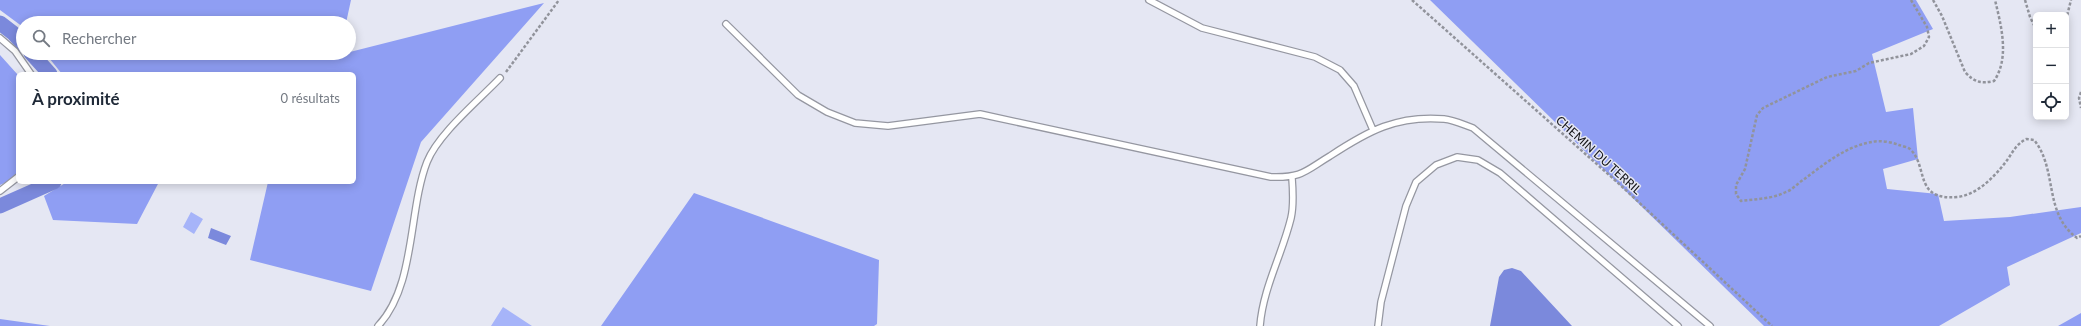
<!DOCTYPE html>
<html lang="fr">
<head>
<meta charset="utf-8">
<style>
  :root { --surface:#fff; --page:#f6f6f7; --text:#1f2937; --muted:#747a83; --line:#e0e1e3 }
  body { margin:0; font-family:Lato,sans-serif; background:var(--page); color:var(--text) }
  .controls { position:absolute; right:12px; top:12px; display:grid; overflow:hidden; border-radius:6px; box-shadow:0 2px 10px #0003 }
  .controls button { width:36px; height:36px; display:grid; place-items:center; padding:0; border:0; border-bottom:1px solid var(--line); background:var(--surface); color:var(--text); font:20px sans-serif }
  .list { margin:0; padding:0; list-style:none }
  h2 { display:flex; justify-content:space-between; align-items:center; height:52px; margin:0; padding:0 16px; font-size:17px }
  h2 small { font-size:13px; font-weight:400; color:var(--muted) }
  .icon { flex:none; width:22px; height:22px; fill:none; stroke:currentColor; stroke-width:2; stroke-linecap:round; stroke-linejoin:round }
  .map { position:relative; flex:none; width:2081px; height:326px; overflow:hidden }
  .search { position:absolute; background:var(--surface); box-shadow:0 2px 10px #0003; left:16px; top:16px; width:340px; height:44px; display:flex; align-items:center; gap:10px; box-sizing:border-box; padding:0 14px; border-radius:22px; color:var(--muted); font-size:15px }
  .panel { position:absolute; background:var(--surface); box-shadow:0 2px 10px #0003; left:16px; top:72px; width:340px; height:112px; border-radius:6px }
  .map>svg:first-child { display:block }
  .forest { fill:#8f9ef3 }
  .water { fill:#7b89dc }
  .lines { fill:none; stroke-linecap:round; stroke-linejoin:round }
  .canal { stroke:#7b89dc; stroke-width:15 }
  .building { fill:#a6b4f9 }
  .service-casing { stroke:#9597a1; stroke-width:8 }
  .path { stroke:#91939b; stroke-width:2.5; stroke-dasharray:3 2; stroke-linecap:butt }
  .service { stroke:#fff; stroke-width:5.5 }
  .labels { text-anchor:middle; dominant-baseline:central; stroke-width:3; stroke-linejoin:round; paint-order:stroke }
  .street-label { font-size:12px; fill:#131317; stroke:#e5e7f3 }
</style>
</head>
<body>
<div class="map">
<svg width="2081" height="326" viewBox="0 0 2081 326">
  <rect width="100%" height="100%" fill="#e5e7f3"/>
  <path class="forest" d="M0,0H351L346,23H23V27L0,10Z
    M1430,0H1916L1933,29L1872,54L1886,112L1913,108L1918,159L1883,169L1887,189L1938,194L1944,221L2010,217L2081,207V233L2007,267L2010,285L1939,326H1764Z
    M544,3L421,142L371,291L250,260L268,182H354V74H62L45,53H338V55Z
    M0,55L18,75V177L0,185Z
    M67,182H159L137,224L53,220L44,196Z
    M694,193L879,260L877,324L874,326H601Z
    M2081,313V326H2058Z
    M0,319L50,326H0Z"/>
  <path class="water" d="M211,228L231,236L226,245L208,238Z
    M1512,268L1521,271L1572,326H1490L1499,277L1504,270Z"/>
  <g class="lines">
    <path class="canal" d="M0,23L13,33L23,44
      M31,53L50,74
      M0,206L54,182"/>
  </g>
  <path class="building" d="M191,212L203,219L194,234L183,227Z
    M503,307L532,326H491Z"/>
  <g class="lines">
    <g class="service-casing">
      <path id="service" d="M1149,0L1202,28L1315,57L1340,70L1354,86L1373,130
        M726,24L798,95L827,112L855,123L888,126L980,114L1271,177C1303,178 1305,171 1330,156C1368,131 1397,115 1444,119C1454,120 1464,125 1473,128L1710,326
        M0,38L15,51L31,74
        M0,191L18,177
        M378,326C416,286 408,211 427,162C438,134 478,101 500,78
        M1260,326C1263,288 1282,255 1291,218C1294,205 1293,191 1292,178
        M1378,326L1381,302L1406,206L1416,182L1436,165L1457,157L1478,160L1500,173L1678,326"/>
    </g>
    <path class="path" d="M1412,0L1617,182L1772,326
      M1911,0L1927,27L1929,37L1924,46L1911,54L1869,63L1856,71L1827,77L1763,108L1757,115L1745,169L1736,185V194L1741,201C1756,199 1772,199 1786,192C1792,190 1797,184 1803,180C1823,165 1846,146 1872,142C1880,140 1891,142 1899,145C1902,146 1907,147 1910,149C1929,167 1913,201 1958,197C1979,194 1996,175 2008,159C2013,151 2017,144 2026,139L2034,140C2058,169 2043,213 2077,238L2081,236
      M1933,0L1942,16L1965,72C1974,82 1981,84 1994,81C2010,58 2001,25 1995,0
      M2025,0L2030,17L2036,29
      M2066,20L2071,0
      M506,72L559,0
      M2081,92L2079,98L2081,108"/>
    <use href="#service" class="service"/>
  </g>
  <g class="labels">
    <g class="street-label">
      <text transform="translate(1599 155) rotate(42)">CHEMIN DU TERRIL</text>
    </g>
  </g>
</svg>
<div class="controls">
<button>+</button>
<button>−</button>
<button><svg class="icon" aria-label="locate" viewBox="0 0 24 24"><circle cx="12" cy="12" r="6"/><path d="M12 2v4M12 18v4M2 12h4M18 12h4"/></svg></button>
</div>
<div class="search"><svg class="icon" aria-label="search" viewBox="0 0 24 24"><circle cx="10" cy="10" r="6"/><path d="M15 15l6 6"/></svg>Rechercher</div>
<section class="panel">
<h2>À proximité<small>0 résultats</small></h2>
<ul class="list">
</ul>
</section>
</div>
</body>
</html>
